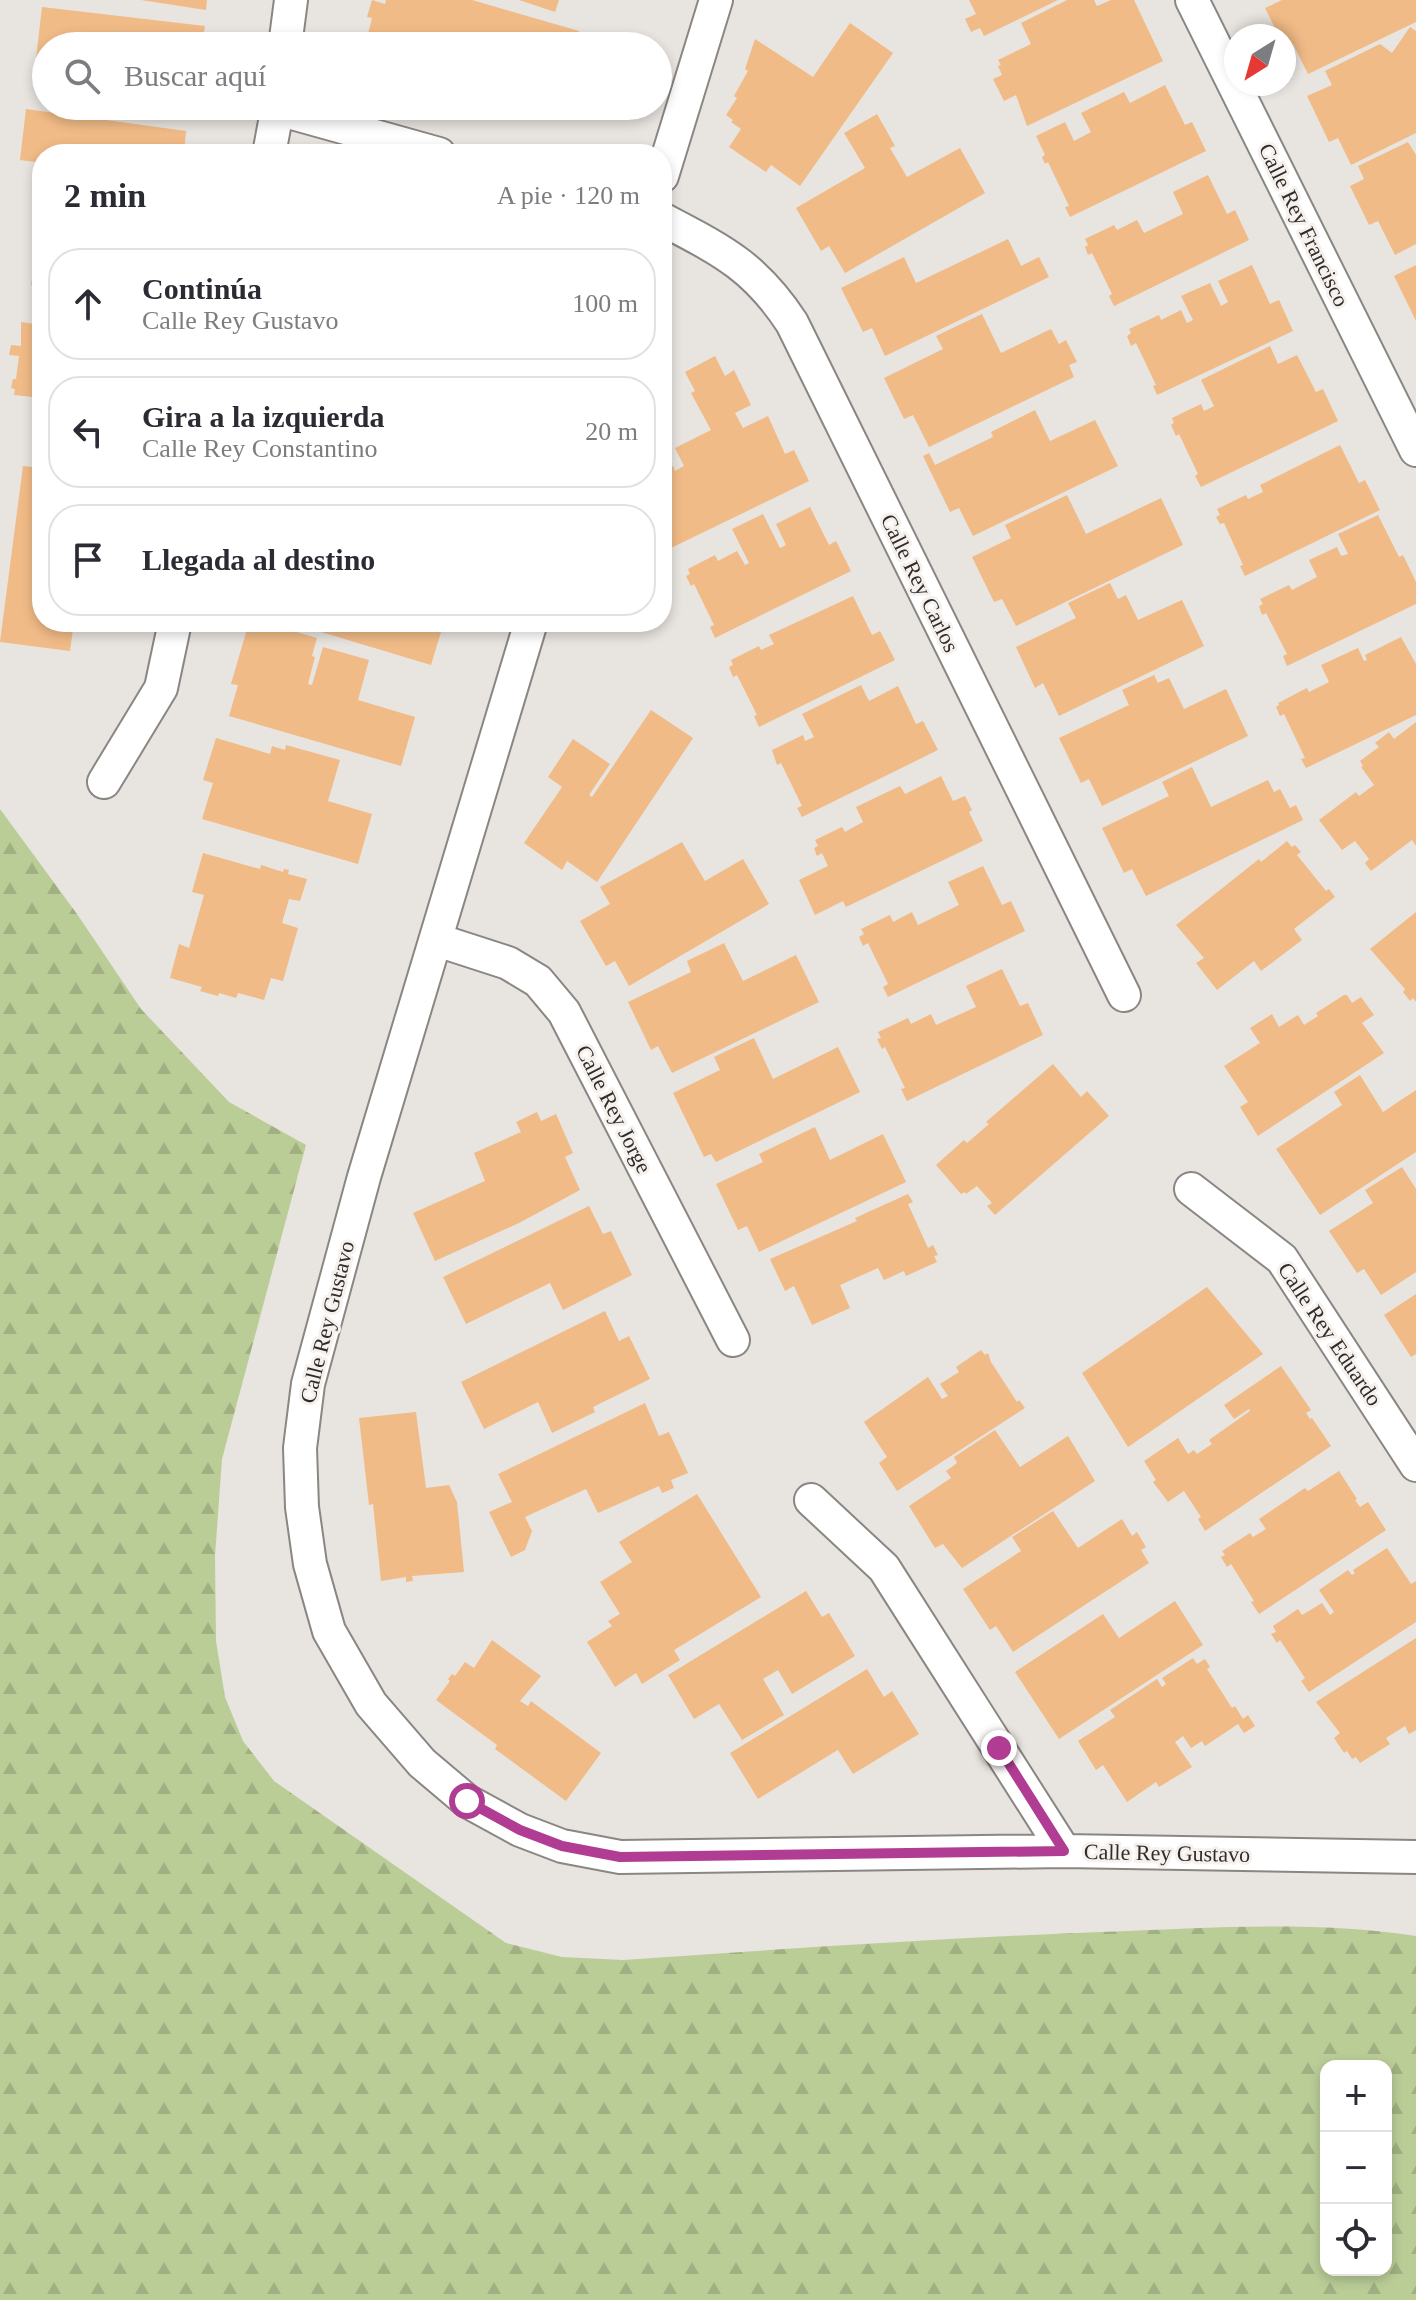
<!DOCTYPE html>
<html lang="es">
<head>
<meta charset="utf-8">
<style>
  :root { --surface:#fff; --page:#f2f2f3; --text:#2b2b33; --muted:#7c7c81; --line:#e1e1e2 }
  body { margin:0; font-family:Georgia,serif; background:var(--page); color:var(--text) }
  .controls { position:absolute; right:24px; bottom:24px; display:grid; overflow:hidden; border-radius:16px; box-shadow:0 4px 12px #0003 }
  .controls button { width:72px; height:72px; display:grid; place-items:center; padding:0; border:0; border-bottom:2px solid var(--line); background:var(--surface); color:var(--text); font:40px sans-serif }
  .compass { position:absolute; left:1224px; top:24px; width:72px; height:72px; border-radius:50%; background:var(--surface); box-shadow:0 4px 12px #0003; rotate:217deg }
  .stop { position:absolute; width:24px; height:24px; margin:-18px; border:6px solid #b13c93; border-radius:50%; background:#fff }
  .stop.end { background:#b13c93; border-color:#fff; box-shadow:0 2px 8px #0008 }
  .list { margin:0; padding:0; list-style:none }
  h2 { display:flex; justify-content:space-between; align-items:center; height:104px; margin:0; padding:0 32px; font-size:34px }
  h2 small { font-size:26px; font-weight:400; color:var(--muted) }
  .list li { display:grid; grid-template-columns:52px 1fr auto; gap:24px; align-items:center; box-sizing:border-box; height:112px; margin:0 16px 16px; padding:0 16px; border:2px solid var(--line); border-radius:32px }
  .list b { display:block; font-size:30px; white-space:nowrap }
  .list p { margin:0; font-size:26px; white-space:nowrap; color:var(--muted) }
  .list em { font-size:26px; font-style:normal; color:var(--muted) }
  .icon { flex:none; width:44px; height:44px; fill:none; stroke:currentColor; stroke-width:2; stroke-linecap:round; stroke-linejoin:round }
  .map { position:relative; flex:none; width:1416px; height:2300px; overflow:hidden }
  .search { position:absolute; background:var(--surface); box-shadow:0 4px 12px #0003; left:32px; top:32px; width:640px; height:88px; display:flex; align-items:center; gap:20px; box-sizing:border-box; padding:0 28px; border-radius:44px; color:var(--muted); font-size:30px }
  .panel { position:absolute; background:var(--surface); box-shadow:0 4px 12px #0003; left:32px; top:144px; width:640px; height:488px; border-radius:32px }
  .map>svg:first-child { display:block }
  .forest { fill:url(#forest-firs); fill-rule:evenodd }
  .building { fill:#f1bb87 }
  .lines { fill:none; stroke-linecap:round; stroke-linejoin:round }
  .street-casing { stroke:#8a8682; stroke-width:36 }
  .street { stroke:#fff; stroke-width:32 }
  .route { stroke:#b13c93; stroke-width:10 }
  .labels { text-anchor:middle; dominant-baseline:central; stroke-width:6; stroke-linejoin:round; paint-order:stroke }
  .street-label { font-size:22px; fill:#2f2d2c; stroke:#f6f1ec }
</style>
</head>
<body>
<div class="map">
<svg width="1416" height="2300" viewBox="0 0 1416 2300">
  <defs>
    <pattern id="forest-firs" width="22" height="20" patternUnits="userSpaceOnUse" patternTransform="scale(2)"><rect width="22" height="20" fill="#bacd97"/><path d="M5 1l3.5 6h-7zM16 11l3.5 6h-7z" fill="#a0b082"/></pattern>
  </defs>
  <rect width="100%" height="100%" fill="#e8e4df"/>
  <path class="forest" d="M0,809L77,914L141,1009L229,1102L306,1145L222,1459L215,1556L216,1641L225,1697L243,1741L274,1781L506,1943L562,1957L623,1960C782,1949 941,1938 1101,1932C1206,1928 1312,1920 1416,1936V2300H0ZM1326,2066H1386V2270H1326Z"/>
  <path class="building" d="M141,0H207L206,10Z
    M372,0L385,4L386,0H472L579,31L574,46H365L372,18L367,17Z
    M519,0H559L555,12Z
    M969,0H1058L984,36L980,28L971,32L965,19L976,14Z
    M1067,0H1094L1097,6L1111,0H1134L1163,61L1027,126L1016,95L1004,101L993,79L1002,75L998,66L1001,65L998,60L1031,44L1021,23Z
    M1282,0H1416V22L1308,74L1293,44L1284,49V36H1279L1265,8Z
    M42,7L205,26L204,32L212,33L210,46H46V60L36,59Z
    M850,23L893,53L800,186L771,165L766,172L729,147L741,129L731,122L733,120L726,115L737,98L734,96L748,71L745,69L755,39L813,77Z
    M1410,27L1416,31V133L1351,165L1338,138L1329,142L1307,96L1332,85L1325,71L1380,44L1392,53Z
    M1165,85L1185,125L1192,122L1206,151L1070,217L1065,207L1069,206L1048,162L1045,164L1042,157L1045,155L1036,136L1065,122L1074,141L1091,132L1081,113L1124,92L1130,103Z
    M474,106H510L507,116Z
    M26,109L186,131L184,154H42V163L20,160Z
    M877,114L895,146L890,148L907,177L960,148L985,193L845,273L829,246L821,251L796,208L865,168L844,133Z
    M1408,142L1416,155V244L1395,255L1378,221L1369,225L1350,186L1364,179L1358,166Z
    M1208,175L1227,214L1235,210L1249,240L1114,306L1109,296L1112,294L1092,253L1088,255L1085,247L1088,245L1085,239L1114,225L1117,230L1137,220L1144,233L1183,214L1173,192Z
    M1008,239L1021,266L1039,257L1049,277L885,356L872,328L863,332L841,288L904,257L916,283Z
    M40,249H42V291H35V285H31L33,274H37Z
    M1252,265L1270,304L1279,300L1293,331L1157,395L1153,386L1156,385L1136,343L1131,346L1127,336L1131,333L1129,329L1159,315L1161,320L1181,310L1187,323L1193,320L1181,296L1210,283L1221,306L1228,302L1218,281Z
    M1416,265V321L1394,276Z
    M982,314L1001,353L1051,329L1059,344L1066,340L1077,362L1069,365L1074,377L929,447L913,415L904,419L884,378L943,349L936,336Z
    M21,322L42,325V398L14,395L15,389L11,388L13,379H16L19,356L9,355L11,345L21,346Z
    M1270,346L1278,364L1297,355L1316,392L1323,389L1338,421L1201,487L1195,476L1198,474L1179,434L1176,436L1171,425L1174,423L1172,418L1201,404L1204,411L1214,406L1201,380Z
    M715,356L725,376L734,370L751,405L735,413L743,428L768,416L785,454L794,450L809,481L671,548L666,538L670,536L662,519V471L673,466L675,471L684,466L675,448L711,430L691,393L695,391L685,372Z
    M1035,410L1050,441L1095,420L1118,466L973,536L959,508L950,512L923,456L929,453L935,465L993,437L991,432Z
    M1340,445L1359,483L1365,480L1380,510L1245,576L1240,566L1243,565L1224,523L1220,524L1216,517L1220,515L1217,509L1246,495L1248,499L1263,492L1260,485Z
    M23,466L42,468V622H74L70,651L0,642Z
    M1067,495L1086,534L1161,498L1183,545L1016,626L1002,599L994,602L972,557L1011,538L1005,525Z
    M810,507L829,545L836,541L851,571L715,638L710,627L714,625L694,584L691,586L686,576L690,574L688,569L715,555L718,561L737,551L745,565L749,563L732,529L763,514L780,548L786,545L776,524Z
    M1378,515L1399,557L1403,555L1416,582V604L1287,666L1283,656L1287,654L1266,613L1262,615L1259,606L1263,604L1260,599L1289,585L1292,590L1317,577L1309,560L1337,547L1341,556L1348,554L1338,534Z
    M1110,583L1118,599L1126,595L1138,620L1182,600L1204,646L1059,716L1043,683L1035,688L1016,647L1076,618L1068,603Z
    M853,596L872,635L880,631L895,660L759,727L754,716L757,715L737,675L733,677L729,667L733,665L731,660L759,646L761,650L774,644L769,635Z
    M249,622H262L317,638L312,656L315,657L308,684L312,685L323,647L369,660L358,700L415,717L401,766L229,716L238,685L231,684Z
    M288,622H444L431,665Z
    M1401,637L1416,664V715L1306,768L1301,759L1305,758L1284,714L1280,716L1276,707L1279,705L1278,703L1307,688L1309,692L1329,682L1321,665L1358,648L1364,661L1367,660L1365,655Z
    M1154,675L1158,683L1169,678L1184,709L1226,689L1248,736L1102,806L1089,779L1081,783L1059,738L1129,705L1122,690Z
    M861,685L869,701L898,686L916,724L923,721L938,750L802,817L797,808L802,806L781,763L777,765L772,750L803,735L805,741L814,737L802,714Z
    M651,710L693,738L597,882L567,861L562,870L524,843L562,787L548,777L573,739L610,764L589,795L592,797Z
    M1416,722V846L1412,840L1371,871L1365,863L1369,859L1355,841L1342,850L1319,820L1356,792L1359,796L1374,785L1361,767L1363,766L1360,761L1379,747L1375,743L1389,732L1394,739Z
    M216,738L270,754L272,746L285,750L286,745L340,760L328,801L372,814L358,864L202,819L213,783L203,780Z
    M1192,767L1211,807L1268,780L1274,792L1280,789L1290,808L1296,805L1303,820L1146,896L1132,869L1124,873L1102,828L1169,796L1162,782Z
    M941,776L953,801L965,796L972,810L969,812L983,841L846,907L843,901L815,915L799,880L828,866L822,853L817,856L814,848L818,846L815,840L842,827L845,832L863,822L856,807L900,786L905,794Z
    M1287,841L1292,847L1295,845L1301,852L1297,855L1326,891L1329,889L1335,897L1294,929L1302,940L1261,971L1254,961L1217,990L1196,963L1204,958L1176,925L1259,859L1261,862Z
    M682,842L705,881L743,859L769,904L629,986L615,961L606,966L580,921L610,904L600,887Z
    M203,853L260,869L261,865L283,872L284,869L289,870L288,874L307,879L300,901L289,899L282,923L298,928L283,981L271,978L264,1000L238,993L236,998L219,993L218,996L200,991L202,987L170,978L179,944L189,948L204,895L192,892Z
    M983,866L1002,905L1011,901L1025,931L888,997L883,987L888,984L868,943L863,946L859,937L864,934L861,929L890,915L893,922L912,912L918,925L959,905L948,882Z
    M1416,912V1002L1413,998L1410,1001L1403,992L1405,989L1370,949Z
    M724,943L743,981L796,955L819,1002L672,1073L658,1046L651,1050L628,1002L691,972L687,961Z
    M1002,969L1020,1006L1028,1003L1043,1035L907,1101L901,1089L905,1088L885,1047L882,1049L877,1039L881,1038L878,1032L908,1018L911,1024L931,1014L936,1025L976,1007L966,986Z
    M1344,995H1347L1352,1003L1361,997L1374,1015L1362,1023L1384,1053L1258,1136L1240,1107L1248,1102L1224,1066L1260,1043L1250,1028L1272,1014L1279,1027L1298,1015L1304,1025L1318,1016L1316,1013Z
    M754,1038L773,1079L838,1047L860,1092L716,1162L711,1154L704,1157L673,1093L720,1070L714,1057Z
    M1053,1064L1081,1097L1087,1091L1109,1116L995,1215L987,1206L992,1203L977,1186L966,1194L965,1192L961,1194L936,1165L964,1140L967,1143L989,1124L986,1122Z
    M1360,1075L1383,1112L1416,1090V1152L1320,1215L1276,1149L1342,1105L1334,1092Z
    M537,1112L541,1121L556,1114L573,1153L565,1157L580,1190L519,1223L435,1261L413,1213L485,1181L474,1153L521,1132L516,1122Z
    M815,1127L830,1160L883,1134L906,1182L759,1252L747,1226L738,1230L716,1184L763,1162L759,1154Z
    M1402,1167L1416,1189V1272L1381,1295L1364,1269L1357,1273L1329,1231L1373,1203L1365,1190Z
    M908,1194L913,1202L908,1204L928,1248L933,1245L938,1255L934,1256L937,1262L906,1276L904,1271L884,1280L878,1268L840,1285L850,1308L812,1325L794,1286L785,1291L770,1259L857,1221L855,1218Z
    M589,1206L603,1234L611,1231L632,1275L563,1310L550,1283L466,1324L443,1277Z
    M1207,1287L1263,1354L1128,1447L1082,1373Z
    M1416,1294V1354L1411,1357L1384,1315Z
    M605,1311L619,1341L629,1336L650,1379L593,1407L595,1412L552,1433L538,1402L484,1429L461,1382Z
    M981,1350L985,1355L988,1353L991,1362L1017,1402L1019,1400L1025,1408L897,1491L879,1463L887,1457L864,1422L928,1377L942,1399L948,1396L940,1384L959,1372L956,1367Z
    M1281,1366L1311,1410L1306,1413L1310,1419L1312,1418L1331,1446L1205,1531L1198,1519L1201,1517L1184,1491L1168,1502L1153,1482L1156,1480L1144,1461L1178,1438L1188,1454L1194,1450L1197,1454L1212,1444L1209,1440L1250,1411L1249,1409L1234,1419L1224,1405Z
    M645,1403L659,1436L669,1432L688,1473L671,1480L674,1488L662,1493L659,1486L598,1513L586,1489L525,1517L532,1531L525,1550L511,1557L489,1512L512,1502L498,1474Z
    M416,1412L426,1488L449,1485L457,1502L464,1572L412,1576L413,1581L406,1582V1577L381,1581L373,1504L369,1505L359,1418Z
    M995,1430L1020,1467L1068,1436L1095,1481L962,1568L943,1544L935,1548L909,1506L951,1478L946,1471L957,1463L954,1457Z
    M1339,1471L1357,1499L1355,1500L1360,1507L1368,1502L1386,1530L1259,1614L1251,1602L1254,1601L1231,1564L1227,1567L1221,1557L1225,1555L1222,1551L1250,1533L1253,1537L1266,1529L1259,1519L1305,1488L1308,1491Z
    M697,1494L761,1597L674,1650L680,1660L642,1684L636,1673L615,1687L587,1642L612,1626L608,1621L620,1614L600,1582L632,1562L619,1542Z
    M1053,1511L1078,1548L1122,1519L1132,1536L1137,1532L1146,1547L1141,1550L1149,1563L1013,1652L996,1626L990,1630L963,1589L1021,1551L1012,1537Z
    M1387,1548L1411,1584L1416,1581V1622L1309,1692L1301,1681L1305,1678L1280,1640L1277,1643L1271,1634L1276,1632L1273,1626L1298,1609L1302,1615L1322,1603L1330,1615L1334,1612L1319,1590L1348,1570L1352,1575L1355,1573L1353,1570Z
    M806,1591L822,1617L829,1613L855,1656L792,1694L778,1670L763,1679L784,1715L742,1740L719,1704L694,1719L668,1675Z
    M1175,1601L1203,1645L1059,1739L1015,1672L1103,1614L1119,1638Z
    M1416,1638V1730L1409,1734L1405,1726L1386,1738L1390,1744L1360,1763L1356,1757L1352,1759L1347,1751L1344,1753L1334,1738L1340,1733L1316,1702Z
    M492,1640L541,1676L520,1701L528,1706L531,1701L601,1753L566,1801L495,1749L497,1745L436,1700L450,1681L448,1679L452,1674L455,1676L465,1662L474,1668Z
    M1193,1658L1197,1664L1205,1659L1210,1667L1207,1669L1232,1708L1235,1706L1243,1719L1248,1715L1255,1726L1244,1733L1238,1724L1205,1746L1202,1741L1191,1748L1183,1736L1175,1742L1192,1767L1159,1787L1156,1782L1127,1802L1103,1765L1096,1770L1078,1741L1115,1717L1110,1710L1157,1679L1162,1687L1166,1684L1162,1678Z
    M867,1669L884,1697L892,1691L919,1734L853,1774L838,1750L836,1751L758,1799L730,1753Z"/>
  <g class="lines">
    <g class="street-casing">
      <path id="street" d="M1192,0L1416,450
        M285,46L291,0
        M278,109L439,154
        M269,154L278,106
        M662,176L716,0
        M662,219C721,250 755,266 792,323L1124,995
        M531,622L364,1177L308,1384L300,1448L302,1507L310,1564L329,1631L371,1704L422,1763L467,1801L520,1830L562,1846L620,1857L1064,1851L1416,1857
        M104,782L161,688L175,622
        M437,940L508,963L538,981L564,1012L733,1340
        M1191,1189L1282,1259L1416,1465
        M811,1500L884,1568L1064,1851"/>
    </g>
    <use href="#street" class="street"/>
  </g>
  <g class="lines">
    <path class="route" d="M467,1801L520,1830L562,1846L620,1857L1064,1851L999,1748"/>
  </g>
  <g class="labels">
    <g class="street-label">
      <text transform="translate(1304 225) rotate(64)">Calle Rey Francisco</text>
      <text transform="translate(920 583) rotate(64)">Calle Rey Carlos</text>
      <text transform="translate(614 1109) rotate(63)">Calle Rey Jorge</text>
      <text transform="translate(327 1322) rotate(-76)">Calle Rey Gustavo</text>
      <text transform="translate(1330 1334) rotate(56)">Calle Rey Eduardo</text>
      <text transform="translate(1167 1853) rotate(1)">Calle Rey Gustavo</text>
    </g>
  </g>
</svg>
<div class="controls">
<button>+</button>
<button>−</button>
<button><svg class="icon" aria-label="locate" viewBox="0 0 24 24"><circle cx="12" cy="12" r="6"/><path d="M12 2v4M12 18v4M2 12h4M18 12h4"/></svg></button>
</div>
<svg class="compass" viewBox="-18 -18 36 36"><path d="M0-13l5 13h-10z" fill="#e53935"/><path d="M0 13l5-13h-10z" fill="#7c7c81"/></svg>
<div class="stop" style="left:467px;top:1801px"></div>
<div class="stop end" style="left:999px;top:1748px"></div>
<div class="search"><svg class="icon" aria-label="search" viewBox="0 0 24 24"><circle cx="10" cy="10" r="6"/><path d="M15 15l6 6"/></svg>Buscar aquí</div>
<section class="panel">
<h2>2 min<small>A pie · 120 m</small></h2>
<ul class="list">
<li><svg class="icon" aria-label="ahead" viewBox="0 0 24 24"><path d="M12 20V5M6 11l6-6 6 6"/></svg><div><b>Continúa</b><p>Calle Rey Gustavo</p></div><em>100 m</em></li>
<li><svg class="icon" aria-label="left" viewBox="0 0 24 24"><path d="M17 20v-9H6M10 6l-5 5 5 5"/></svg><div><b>Gira a la izquierda</b><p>Calle Rey Constantino</p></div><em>20 m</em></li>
<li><svg class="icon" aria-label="arrive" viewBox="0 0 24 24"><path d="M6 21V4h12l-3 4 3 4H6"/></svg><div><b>Llegada al destino</b></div></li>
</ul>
</section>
</div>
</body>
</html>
